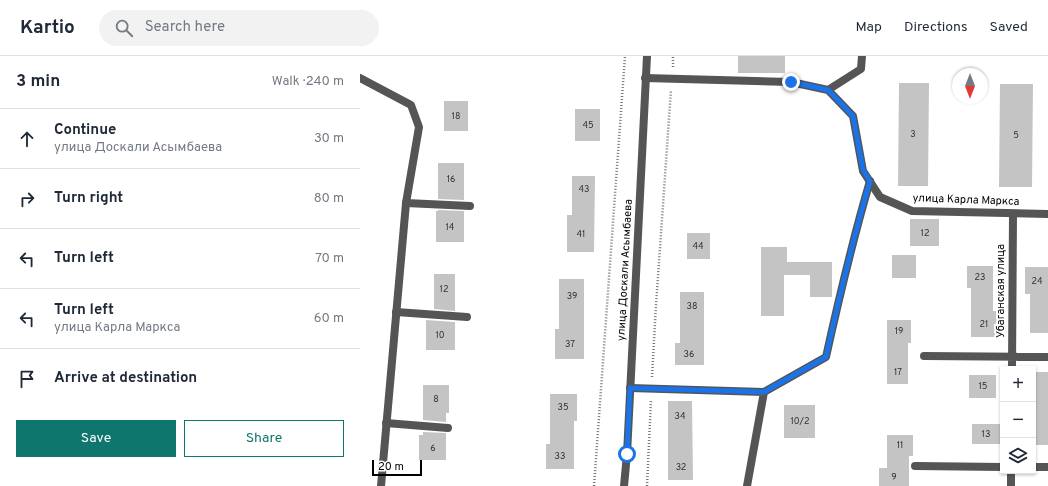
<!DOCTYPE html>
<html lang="en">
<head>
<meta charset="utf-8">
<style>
  :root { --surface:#fff; --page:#f2f2f3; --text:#1f2937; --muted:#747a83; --line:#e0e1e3; --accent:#0f766e }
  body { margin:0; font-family:Overpass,sans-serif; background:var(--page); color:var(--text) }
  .controls { position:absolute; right:12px; bottom:12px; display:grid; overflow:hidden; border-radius:0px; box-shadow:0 1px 3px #0004 }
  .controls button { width:36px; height:36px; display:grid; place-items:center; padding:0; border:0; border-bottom:1px solid var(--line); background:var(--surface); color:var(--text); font:20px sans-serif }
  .compass { position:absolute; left:592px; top:12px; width:36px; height:36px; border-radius:50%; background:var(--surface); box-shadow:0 1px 3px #0004; rotate:180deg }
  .scale { position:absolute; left:12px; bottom:10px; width:50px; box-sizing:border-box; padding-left:4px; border:2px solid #000; border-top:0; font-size:11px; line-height:14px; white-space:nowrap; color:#000; -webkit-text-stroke:3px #fff; paint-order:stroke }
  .stop { position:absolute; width:12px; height:12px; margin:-9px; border:3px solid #1a73e8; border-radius:50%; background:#fff }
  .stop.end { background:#1a73e8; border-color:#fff; box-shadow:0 1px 4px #0008 }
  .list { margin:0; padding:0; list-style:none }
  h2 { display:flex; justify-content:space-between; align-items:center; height:52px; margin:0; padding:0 16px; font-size:17px }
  h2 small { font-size:13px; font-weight:400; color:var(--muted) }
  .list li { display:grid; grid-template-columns:26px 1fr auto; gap:12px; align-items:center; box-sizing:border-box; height:60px; padding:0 16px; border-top:1px solid var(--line) }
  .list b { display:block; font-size:15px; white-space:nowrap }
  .list p { margin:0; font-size:13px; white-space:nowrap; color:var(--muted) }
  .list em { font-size:13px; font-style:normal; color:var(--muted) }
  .actions { display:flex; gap:8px; padding:12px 16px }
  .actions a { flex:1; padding:9px 0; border:1px solid var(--accent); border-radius:0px; text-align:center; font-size:14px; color:var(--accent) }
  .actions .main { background:var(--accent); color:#fff }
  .icon { flex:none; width:22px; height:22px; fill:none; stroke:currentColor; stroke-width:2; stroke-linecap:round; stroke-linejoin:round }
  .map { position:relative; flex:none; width:688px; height:430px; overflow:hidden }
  header { display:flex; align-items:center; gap:24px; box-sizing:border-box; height:56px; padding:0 20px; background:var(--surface); border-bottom:1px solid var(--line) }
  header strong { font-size:19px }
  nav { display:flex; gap:22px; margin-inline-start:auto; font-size:14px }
  .search { width:280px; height:36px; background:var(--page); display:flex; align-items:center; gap:10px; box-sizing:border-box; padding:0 14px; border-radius:22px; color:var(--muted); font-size:15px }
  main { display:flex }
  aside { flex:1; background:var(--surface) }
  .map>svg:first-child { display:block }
  .building { fill:#c4c4c4 }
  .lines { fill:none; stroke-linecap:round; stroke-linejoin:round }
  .path { stroke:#777; stroke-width:2.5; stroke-dasharray:1 2; stroke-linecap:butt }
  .service { stroke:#555; stroke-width:8 }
  .minor { stroke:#555; stroke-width:8 }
  .tertiary { stroke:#555; stroke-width:8 }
  .route { stroke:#1a73e8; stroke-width:5 }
  .labels { text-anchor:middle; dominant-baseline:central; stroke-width:4; stroke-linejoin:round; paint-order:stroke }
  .number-label { font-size:9px; fill:#313131 }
  .street-label { font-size:11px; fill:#000; stroke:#fff }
</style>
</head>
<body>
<header>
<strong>Kartio</strong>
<div class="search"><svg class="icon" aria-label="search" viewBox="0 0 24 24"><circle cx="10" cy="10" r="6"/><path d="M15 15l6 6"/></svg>Search here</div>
<nav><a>Map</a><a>Directions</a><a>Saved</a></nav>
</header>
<main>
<aside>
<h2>3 min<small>Walk · 240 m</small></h2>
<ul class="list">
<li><svg class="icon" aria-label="ahead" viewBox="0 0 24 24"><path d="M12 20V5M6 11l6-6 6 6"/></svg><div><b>Continue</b><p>улица Доскали Асымбаева</p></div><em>30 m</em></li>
<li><svg class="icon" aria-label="right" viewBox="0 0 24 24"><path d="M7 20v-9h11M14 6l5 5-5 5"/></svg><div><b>Turn right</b></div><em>80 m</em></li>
<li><svg class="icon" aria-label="left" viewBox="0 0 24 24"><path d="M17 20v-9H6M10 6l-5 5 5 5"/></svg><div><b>Turn left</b></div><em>70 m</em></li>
<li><svg class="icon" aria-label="left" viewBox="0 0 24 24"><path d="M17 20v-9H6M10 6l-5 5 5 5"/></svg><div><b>Turn left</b><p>улица Карла Маркса</p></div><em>60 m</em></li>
<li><svg class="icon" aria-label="arrive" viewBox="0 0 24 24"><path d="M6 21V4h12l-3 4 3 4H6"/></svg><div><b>Arrive at destination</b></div></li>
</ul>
<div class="actions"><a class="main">Save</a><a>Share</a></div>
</aside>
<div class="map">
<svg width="688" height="430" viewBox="0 0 688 430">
  <rect width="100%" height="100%" fill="#fff"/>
  <path class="building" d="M378,0H425V17H378Z
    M539,27H569L568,130H538Z
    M640,28H673L672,131H639Z
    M84,45H108V75H84Z
    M215,53H240V85H215Z
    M78,107H104V144L78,143Z
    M212,120H235L234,196H207V159H212Z
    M78,154L104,155V186H76V155H78Z
    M550,163H579V190H550Z
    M327,177H350V203H327Z
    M401,191H427V206H472V241H450V219H424V260H401Z
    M532,199H556V222H532Z
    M607,210H633V255H637V281H611V232H607Z
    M665,211H688V277H670V238H665Z
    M74,218H95V255L74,253Z
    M199,223H224V303H195V273H199Z
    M320,236H344V309H315V287H320Z
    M66,264L95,266V294H66Z
    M527,264H551V287H548V328H527Z
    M673,316H688V389H673Z
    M609,319H636V342H609Z
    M63,329H89V357H86V366L63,364Z
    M190,338H217V365H214V413H186V388H190Z
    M308,345H332L333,424H308Z
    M424,349H455V382H424Z
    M612,368H640V388H612Z
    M63,376L86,377V404H59V379H63Z
    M527,379H553V400H549V430H519V412H527Z"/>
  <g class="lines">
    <path class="path" d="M313,11V0
      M292,321L296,249L311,34
      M234,430L265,0
      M287,430L291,344"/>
    <path class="service" d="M46,147L110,150
      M36,256L107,261
      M564,300L688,301
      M652,313L653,158
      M270,332L404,336
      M26,367L88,372
      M555,410L643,411
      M673,411H688
      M387,430L404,336L466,301C479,242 493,183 510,125
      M651,430V415"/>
    <path class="minor" d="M0,22L51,49L59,71L46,147L21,430
      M285,22L431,26L468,34L493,60L503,115L520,141L552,155L688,158
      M468,34L501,13L502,0"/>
    <path class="tertiary" d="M264,430L267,398L287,0"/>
  </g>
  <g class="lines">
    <path class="route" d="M267,398L270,332L404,336L466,301C479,242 493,183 510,125L503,114L493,60L468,34L431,26"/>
  </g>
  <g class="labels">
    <g class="number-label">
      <text x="96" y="60">18</text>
      <text x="228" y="69">45</text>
      <text x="553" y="78">3</text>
      <text x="656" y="79">5</text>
      <text x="91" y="123">16</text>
      <text x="224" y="133">43</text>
      <text x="90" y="171">14</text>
      <text x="565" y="177">12</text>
      <text x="221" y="178">41</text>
      <text x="338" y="190">44</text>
      <text x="620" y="221">23</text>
      <text x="677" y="225">24</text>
      <text x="84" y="233">12</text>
      <text x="212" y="240">39</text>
      <text x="332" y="250">38</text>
      <text x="624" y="268">21</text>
      <text x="539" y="275">19</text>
      <text x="80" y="279">10</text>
      <text x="210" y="288">37</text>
      <text x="329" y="298">36</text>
      <text x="538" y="316">17</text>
      <text x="623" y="330">15</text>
      <text x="76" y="343">8</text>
      <text x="203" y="351">35</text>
      <text x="320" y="360">34</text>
      <text x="440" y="365">10/2</text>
      <text x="626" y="378">13</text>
      <text x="540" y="389">11</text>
      <text x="73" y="392">6</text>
      <text x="200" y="400">33</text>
      <text x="321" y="411">32</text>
      <text x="534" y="421">9</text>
    </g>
    <g class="street-label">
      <text transform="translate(606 144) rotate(2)">улица Карла Маркса</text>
      <text transform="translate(265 214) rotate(-87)">улица Доскали Асымбаева</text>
      <text transform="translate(641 235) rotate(-90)">Убаганская улица</text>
    </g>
  </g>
</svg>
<div class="controls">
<button>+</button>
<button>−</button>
<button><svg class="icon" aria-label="layers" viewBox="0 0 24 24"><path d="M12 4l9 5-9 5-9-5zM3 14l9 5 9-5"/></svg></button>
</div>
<svg class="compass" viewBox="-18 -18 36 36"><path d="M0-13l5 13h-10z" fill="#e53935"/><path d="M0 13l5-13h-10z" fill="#747a83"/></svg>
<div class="scale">20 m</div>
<div class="stop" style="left:267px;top:398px"></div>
<div class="stop end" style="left:431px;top:26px"></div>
</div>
</main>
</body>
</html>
